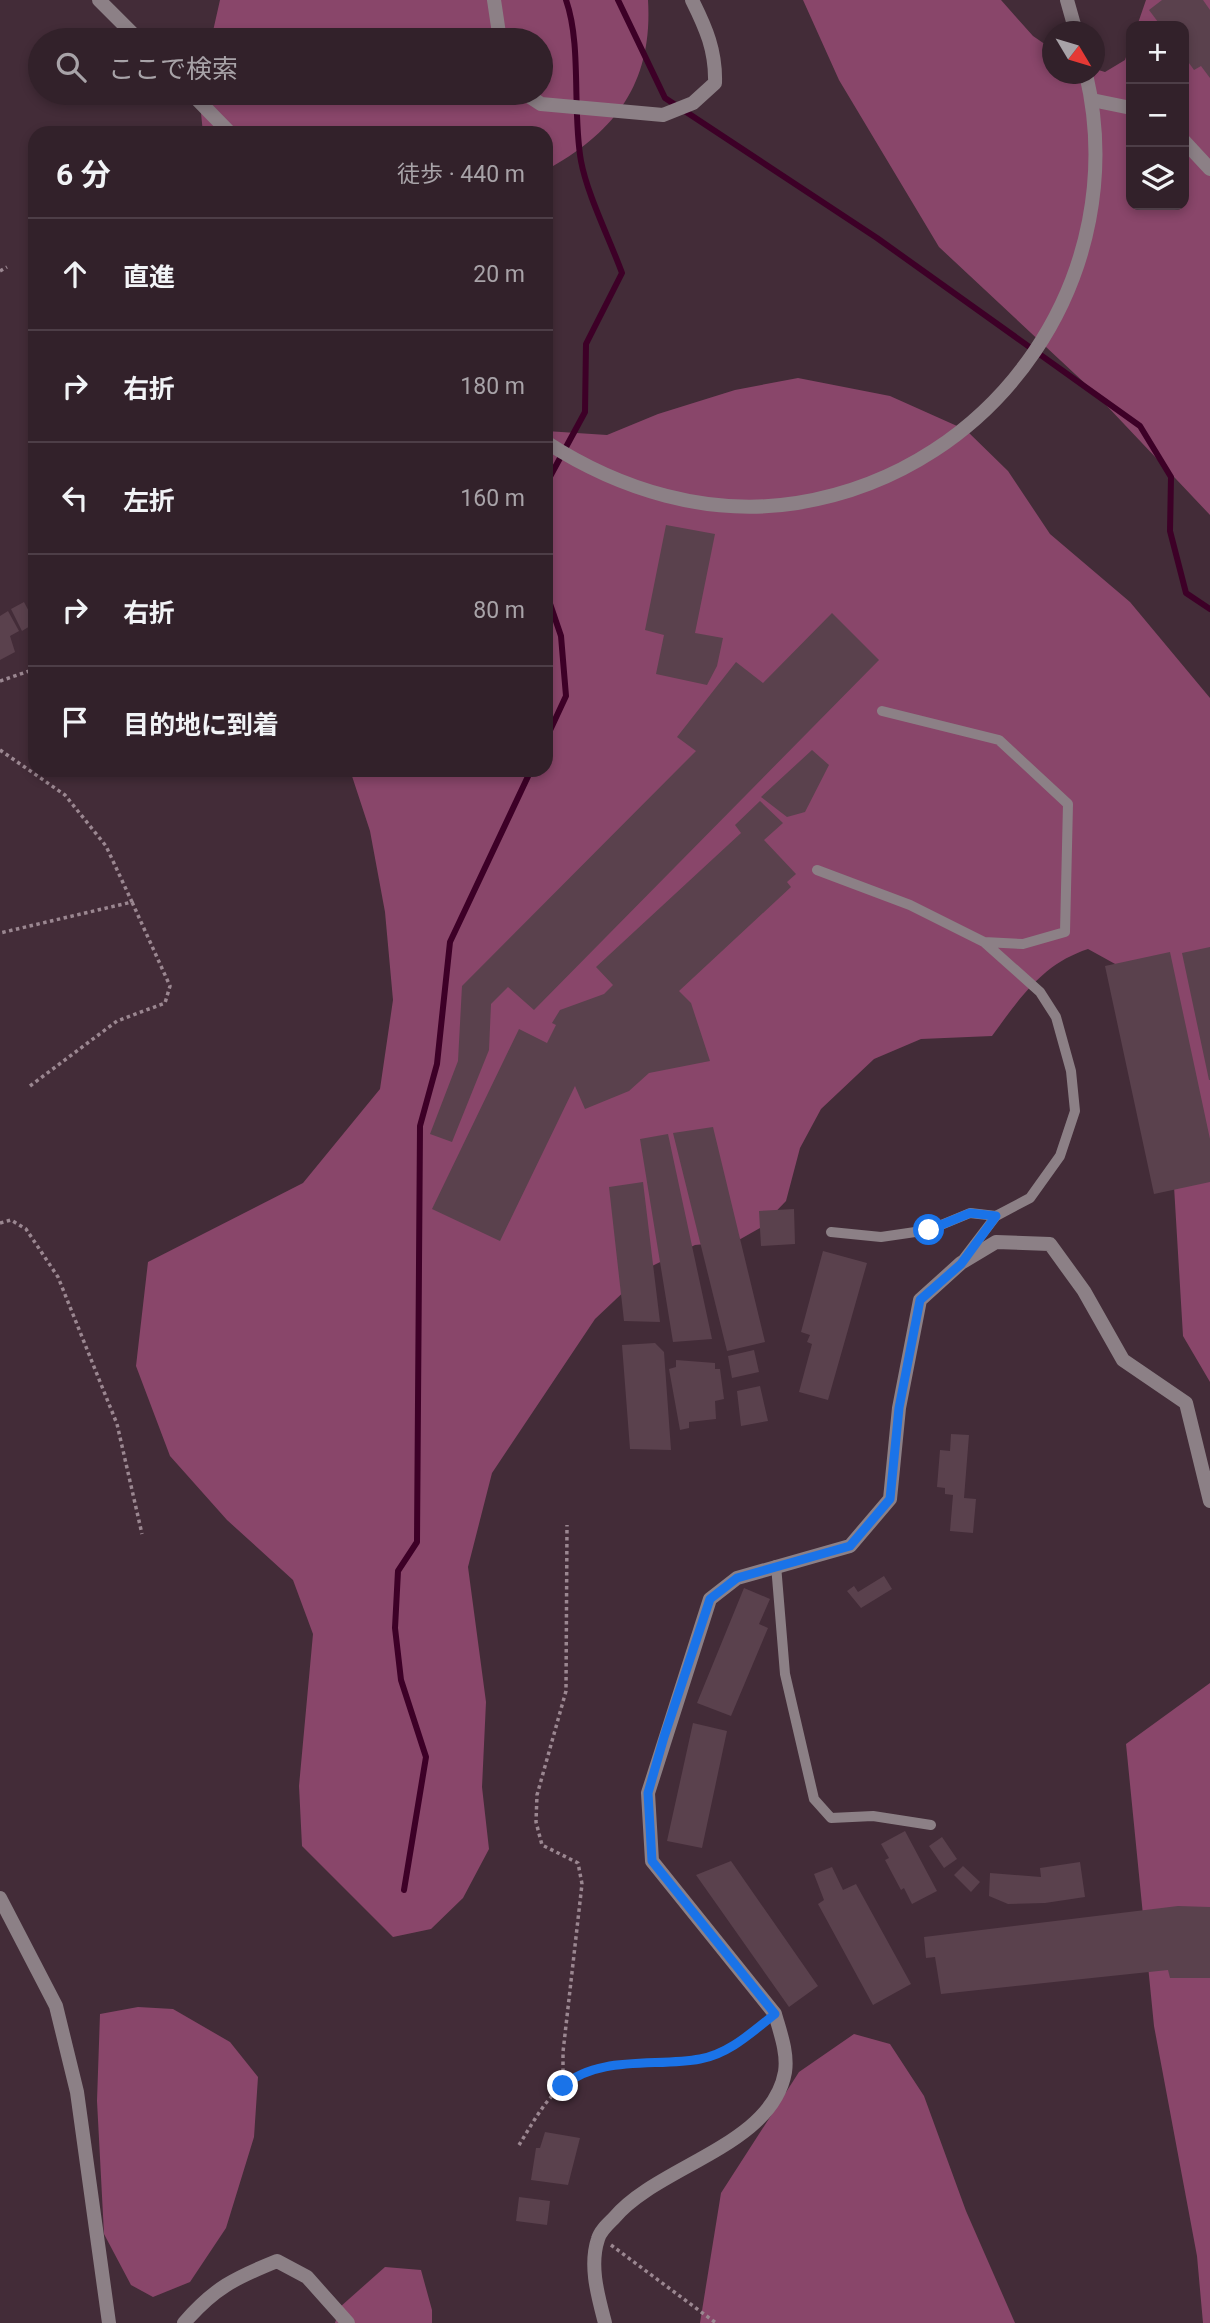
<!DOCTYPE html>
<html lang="ja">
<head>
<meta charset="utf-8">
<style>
  :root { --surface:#32212a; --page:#3a2932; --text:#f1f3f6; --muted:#a8a3a8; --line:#4d3e47 }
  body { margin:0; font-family:Roboto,"Noto Sans JP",sans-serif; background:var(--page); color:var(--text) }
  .controls { position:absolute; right:21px; top:21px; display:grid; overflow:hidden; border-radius:14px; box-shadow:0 4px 10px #0003 }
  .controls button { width:63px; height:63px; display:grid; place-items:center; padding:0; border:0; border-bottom:2px solid var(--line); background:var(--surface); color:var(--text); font:35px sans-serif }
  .compass { position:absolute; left:1042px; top:21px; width:63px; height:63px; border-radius:50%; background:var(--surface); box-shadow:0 4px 10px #0003; rotate:128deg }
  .stop { position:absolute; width:21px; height:21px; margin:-16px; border:5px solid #1a73e8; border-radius:50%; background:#fff }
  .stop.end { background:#1a73e8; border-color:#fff; box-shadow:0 2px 7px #0008 }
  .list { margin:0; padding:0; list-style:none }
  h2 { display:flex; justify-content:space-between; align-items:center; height:91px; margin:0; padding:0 28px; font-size:30px }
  h2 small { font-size:23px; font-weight:400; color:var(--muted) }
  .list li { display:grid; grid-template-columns:46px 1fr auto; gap:21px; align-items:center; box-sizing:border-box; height:112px; padding:0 28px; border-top:2px solid var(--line) }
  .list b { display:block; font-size:26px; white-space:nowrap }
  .list em { font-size:23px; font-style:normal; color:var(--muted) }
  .icon { flex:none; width:38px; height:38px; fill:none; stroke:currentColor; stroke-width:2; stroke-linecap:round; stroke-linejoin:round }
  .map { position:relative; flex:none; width:1210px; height:2323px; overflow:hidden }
  .search { position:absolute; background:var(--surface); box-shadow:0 4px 10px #0003; left:28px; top:28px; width:525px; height:77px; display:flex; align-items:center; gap:18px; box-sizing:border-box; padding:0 24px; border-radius:38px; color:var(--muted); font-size:26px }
  .panel { position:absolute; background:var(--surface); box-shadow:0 4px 10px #0003; left:28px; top:126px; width:525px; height:651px; border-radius:21px }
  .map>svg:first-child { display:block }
  .forest { fill:#89466a }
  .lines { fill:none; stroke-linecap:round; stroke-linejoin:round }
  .stream { stroke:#3d0027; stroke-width:6 }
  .building { fill:#5a414d }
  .path { stroke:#9b8791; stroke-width:3.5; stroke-dasharray:3.5 3.5; stroke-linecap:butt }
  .service { stroke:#8c8086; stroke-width:10 }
  .minor { stroke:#8c8086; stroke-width:14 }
  .tertiary { stroke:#8c8086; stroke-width:14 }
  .route { stroke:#1a73e8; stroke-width:9 }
</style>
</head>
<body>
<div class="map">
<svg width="1210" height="2323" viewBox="0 0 1210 2323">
  <rect width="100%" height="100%" fill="#432c38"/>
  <path class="forest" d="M220,0H648C653,82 616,132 546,170V133H203L199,93H541V40H211Z
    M803,0H1001L1033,36L1052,49V74H1094L1095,69L1105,72L1125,60L1131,42V205H1184V26H1137L1146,0H1210V515L1090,388L939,247L839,80Z
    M798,378L890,396L966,430L1008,471L1050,534L1130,602L1210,698V1382L1183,1336L1172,1153L1117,965L1088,949C1042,964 1019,999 992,1036L921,1039L874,1059L821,1109L800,1148L786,1201L760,1228L737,1241L695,1245L650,1267L595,1319L492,1473L468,1567L486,1702L482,1787L489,1849L463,1898L431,1929L393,1937L302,1846L299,1786L313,1634L293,1580L227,1520L170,1456L136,1366L148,1262L303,1183L380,1089L393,1000L385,912L370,831L350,770H546V431L607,435L658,414L735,390Z
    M1210,1683V2323H1203L1197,2256L1154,2026L1126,1744Z
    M138,2007L173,2009L230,2042L258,2077L254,2137L226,2228L190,2282L153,2297L131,2285L104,2234L97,2101L100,2014Z
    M854,2034L890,2044L924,2096L966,2211L1015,2323H700L721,2193L799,2072Z
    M385,2267L421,2270L432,2310V2323H335L340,2307Z"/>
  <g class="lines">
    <path class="stream" d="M618,0L665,98L877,238L1140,426L1171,477L1170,531L1186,593L1210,609
      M546,484L585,412L586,344L622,273C610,240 587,194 581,161C572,112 582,45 566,0
      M546,592L561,636L566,696L546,739
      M404,1890L426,1757L401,1680L395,1628L398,1571L417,1542L420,1126L437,1064L450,942L531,770"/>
  </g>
  <path class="building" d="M1162,0H1203L1210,10V78L1201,66L1194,70L1184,56V26H1161L1149,10Z
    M666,525L715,534L695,633L723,638L717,666L707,685L656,674L664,635L645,630Z
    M24,602L35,623L22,631L11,609Z
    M8,611L19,631L10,636L15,652L0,660V616Z
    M832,613L879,660L534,1010L508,987L491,1004L489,1050L452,1142L430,1134L458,1061L462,986L696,751L677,737L736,662L763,683Z
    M812,750L829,765L805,812L787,817L761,797Z
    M760,801L783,823L764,840L796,874L787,882L791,887L679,991L691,1003L710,1061L649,1073L629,1091L585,1109L575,1086L500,1241L432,1209L519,1029L547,1043L556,1025L552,1023L560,1010L604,994L613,985L596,967L741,833L735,825Z
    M1210,947V1080H1209L1182,953Z
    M1170,952L1210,1139V1182L1154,1194L1105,966Z
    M713,1127L765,1342L727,1351L673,1133Z
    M668,1134L712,1339L673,1342L640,1139Z
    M643,1182L660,1322L624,1321L609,1187Z
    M794,1209L795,1244L761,1246L759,1211Z
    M823,1251L867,1263L828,1400L799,1392L812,1344L807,1342L810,1335L801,1332Z
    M655,1343L664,1352L671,1450L630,1449L622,1345Z
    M754,1350L759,1372L732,1378L728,1356Z
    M676,1360L715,1363V1369H720L724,1399L715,1401L716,1419L689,1422V1428L680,1430L669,1369L676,1367Z
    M760,1386L768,1421L741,1426L737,1391Z
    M951,1434L969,1435L964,1498L976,1499L973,1533L950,1531L953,1495L945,1494V1488L937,1487L940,1450L950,1451Z
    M884,1576L892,1589L861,1608L847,1591L854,1586L858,1592Z
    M744,1588L770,1599L759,1624L768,1628L731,1716L697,1703Z
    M693,1723L727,1731L702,1848L667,1841Z
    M905,1831L937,1891L912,1904L904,1888L901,1890L885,1860L889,1858L881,1844Z
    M942,1837L957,1859L944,1868L929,1846Z
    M731,1861L818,1986L789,2007L696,1875Z
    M1080,1862L1085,1897L1045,1903L1008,1904L989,1896L990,1873L1041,1877L1040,1868Z
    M963,1866L980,1882L971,1892L954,1875Z
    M832,1867L843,1890L856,1884L911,1984L873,2005L818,1904L824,1900L814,1874Z
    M1178,1906L1210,1907V1978H1170L1168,1970L941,1994L935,1957L926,1958L924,1937Z
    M545,2132L580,2138L568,2185L531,2180L536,2148H540Z
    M519,2197L550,2201L547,2225L516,2221Z"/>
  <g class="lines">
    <path class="path" d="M0,271L7,267
      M0,681L35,669
      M0,750L65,795L106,846L132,902L0,933
      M30,1086L117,1021L165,1003L170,986L132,902
      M0,1223L11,1220L26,1229L58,1277L117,1424L142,1534
      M563,2086V2052L582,1884L578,1863L542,1845L536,1822L537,1795L566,1691L567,1525
      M519,2145C534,2121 548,2093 573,2078C604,2057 664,2066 701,2059C725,2054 743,2038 762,2024
      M611,2245L716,2323"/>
    <path class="service" d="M882,711L999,740L1068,804L1065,932L1023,944L984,942
      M817,870L910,905L984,942L1040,992L1056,1017L1071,1071L1075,1111L1060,1156L1030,1198L996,1216L964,1258
      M831,1232L881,1237L929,1230L970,1213L996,1216
      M776,1565L785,1674L814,1799L831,1818L873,1816L931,1825"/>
    <path class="minor" d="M494,0L500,40
      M524,93L541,104L663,115L693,103L715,83C716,51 706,28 692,0
      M1092,100L1131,108
      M1184,141L1210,169
      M0,1898L56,2006L77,2092L109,2323
      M184,2323C214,2288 235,2278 277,2261L307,2277L348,2323
      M605,2323C598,2296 589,2266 598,2239C600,2231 608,2224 614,2218C657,2166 772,2146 785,2072C788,2053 780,2032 775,2014L652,1861L648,1793L710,1599L737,1578L850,1546L890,1499L899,1408L920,1300L961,1263L996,1242L1050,1244L1084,1291L1123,1360L1186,1403L1210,1501"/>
    <path class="tertiary" d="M99,0L139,40
      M1067,0L1076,32
      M191,93L230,133
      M546,442C620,490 708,517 797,503C999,471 1133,273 1086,74"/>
  </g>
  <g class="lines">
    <path class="route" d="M563,2086C598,2055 657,2067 700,2059C729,2054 752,2032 775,2014L652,1861L648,1793L664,1737L710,1599L737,1578L850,1546L890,1499L899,1408L920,1300L961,1264L996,1216L970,1213L929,1230"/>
  </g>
</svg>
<div class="controls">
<button>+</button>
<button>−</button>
<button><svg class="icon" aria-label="layers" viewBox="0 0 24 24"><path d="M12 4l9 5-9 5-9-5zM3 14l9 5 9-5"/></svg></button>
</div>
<svg class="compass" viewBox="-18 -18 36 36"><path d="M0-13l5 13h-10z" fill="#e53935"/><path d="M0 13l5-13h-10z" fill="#a8a3a8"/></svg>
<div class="stop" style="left:929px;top:1230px"></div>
<div class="stop end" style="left:563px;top:2086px"></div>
<div class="search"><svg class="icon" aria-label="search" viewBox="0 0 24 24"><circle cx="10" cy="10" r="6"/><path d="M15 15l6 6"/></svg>ここで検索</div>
<section class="panel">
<h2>6 分<small>徒歩 · 440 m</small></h2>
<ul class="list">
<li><svg class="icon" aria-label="ahead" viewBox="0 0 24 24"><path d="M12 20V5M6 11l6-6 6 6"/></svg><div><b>直進</b></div><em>20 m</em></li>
<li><svg class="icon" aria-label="right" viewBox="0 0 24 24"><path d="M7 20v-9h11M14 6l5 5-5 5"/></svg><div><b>右折</b></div><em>180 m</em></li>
<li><svg class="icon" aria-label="left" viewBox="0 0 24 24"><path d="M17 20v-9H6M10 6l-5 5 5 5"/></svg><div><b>左折</b></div><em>160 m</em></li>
<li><svg class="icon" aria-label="right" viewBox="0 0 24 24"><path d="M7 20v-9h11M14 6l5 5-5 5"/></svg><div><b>右折</b></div><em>80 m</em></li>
<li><svg class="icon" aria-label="arrive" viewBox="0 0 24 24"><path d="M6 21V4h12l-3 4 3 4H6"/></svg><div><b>目的地に到着</b></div></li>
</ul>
</section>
</div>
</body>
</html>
